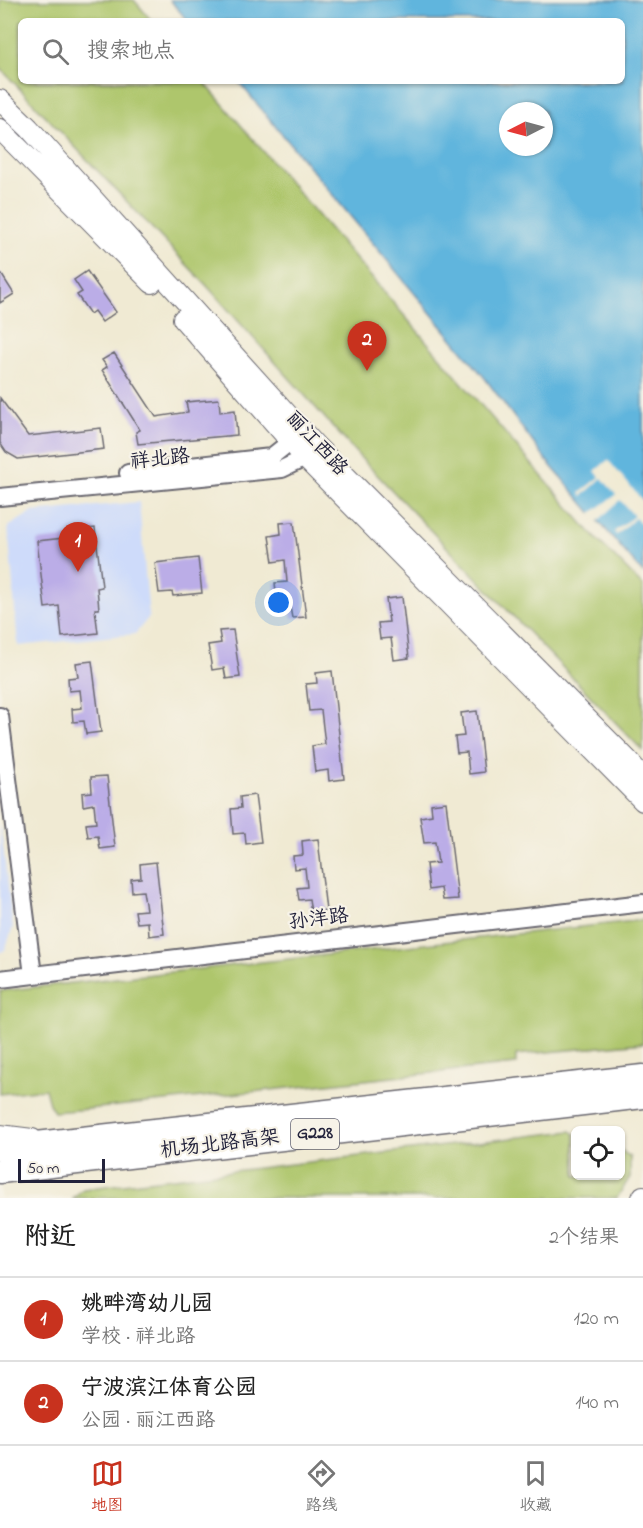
<!DOCTYPE html>
<html lang="zh">
<head>
<meta charset="utf-8">
<style>
  :root { --surface:#fff; --page:#f6f6f6; --text:#222; --muted:#767676; --line:#e0e0e0; --accent:#c8321e }
  body { margin:0; font-family:"Indie Flower","LXGW WenKai TC",sans-serif; background:var(--page); color:var(--text) }
  .controls { position:absolute; right:18px; bottom:18px; display:grid; overflow:hidden; border-radius:9px; box-shadow:0 2px 4px #0004 }
  .controls button { width:54px; height:54px; display:grid; place-items:center; padding:0; border:0; border-bottom:2px solid var(--line); background:var(--surface); color:var(--text); font:30px sans-serif }
  .compass { position:absolute; left:499px; top:102px; width:54px; height:54px; border-radius:50%; background:var(--surface); box-shadow:0 2px 4px #0004; rotate:264deg }
  .scale { position:absolute; left:18px; bottom:15px; width:87px; box-sizing:border-box; padding-left:6px; border:3px solid #22223b; border-top:0; font-size:16px; line-height:21px; white-space:nowrap; color:#22223b; -webkit-text-stroke:4px #f7f3e8; paint-order:stroke }
  .you { position:absolute; left:279px; top:603px; width:21px; height:21px; margin:-15px; border:4px solid #fff; border-radius:50%; background:#1a73e8; box-shadow:0 0 0 9px #1a73e833 }
  .badge { display:grid; place-items:center; width:39px; height:39px; border-radius:50%; background:var(--accent); color:#fff; font-size:20px; font-weight:700 }
  .pin { position:absolute; translate:-50% -50px; filter:drop-shadow(0 2px 3px #0008) }
  .pin::after { content:''; position:absolute; top:32px; width:21px; height:18px; background:inherit; clip-path:polygon(0 0,100% 0,50% 100%) }
  .list { margin:0; padding:0; list-style:none }
  h2 { display:flex; justify-content:space-between; align-items:center; height:78px; margin:0; padding:0 24px; font-size:26px }
  h2 small { font-size:20px; font-weight:400; color:var(--muted) }
  .list li { display:grid; grid-template-columns:39px 1fr auto; gap:18px; align-items:center; box-sizing:border-box; height:84px; padding:0 24px; border-top:2px solid var(--line) }
  .list b { display:block; font-size:22px; white-space:nowrap }
  .list p { margin:0; font-size:20px; white-space:nowrap; color:var(--muted) }
  .list em { font-size:20px; font-style:normal; color:var(--muted) }
  .icon { flex:none; width:33px; height:33px; fill:none; stroke:currentColor; stroke-width:2; stroke-linecap:round; stroke-linejoin:round }
  .map { position:relative; flex:none; width:643px; height:1198px; overflow:hidden }
  .search { position:absolute; background:var(--surface); box-shadow:0 2px 4px #0004; left:18px; right:18px; top:18px; height:66px; display:flex; align-items:center; gap:15px; box-sizing:border-box; padding:0 21px; border-radius:9px; color:var(--muted); font-size:22px }
  .sheet { height:246px; background:var(--surface) }
  nav { display:flex; justify-content:space-around; align-items:center; box-sizing:border-box; height:84px; border-top:2px solid var(--line); background:var(--surface); font-size:16px; color:var(--muted) }
  nav a { display:grid; justify-items:center; gap:3px }
  nav .on { color:var(--accent) }
  .map>svg:first-child { display:block }
  .built { fill:#cedbfa }
  .green { fill:#aec66c; stroke:#687454; stroke-width:1.5 }
  .water { fill:#61b5dd; stroke:#426c8c; stroke-width:1.5; fill-rule:evenodd }
  .pier { fill:#f0ead3 }
  .building { fill:#bbade7 }
  .lines { fill:none; stroke-linecap:round; stroke-linejoin:round }
  .minor-casing { stroke:#6a6870; stroke-width:20 }
  .major-casing { stroke:#6a6870; stroke-width:22 }
  .highway-casing { stroke:#6a6870; stroke-width:27 }
  .minor { stroke:#fff; stroke-width:16 }
  .major { stroke:#fff; stroke-width:20 }
  .highway { stroke:#fff; stroke-width:24 }
  .labels { text-anchor:middle; dominant-baseline:central; stroke-width:4.5; stroke-linejoin:round; paint-order:stroke }
  .shield { fill:#f7f3e8; stroke:#62616f; stroke-width:1.5 }
  .shield-label { font-size:18px; font-weight:bold; fill:#22223b }
  .street-label { font-size:20px; fill:#22223b; stroke:#f7f3e8 }
</style>
</head>
<body>
<div class="map">
<svg width="643" height="1198" viewBox="0 0 643 1198">
  <rect width="100%" height="100%" fill="#f7f3e8"/>
  <filter id="ink" filterUnits="userSpaceOnUse"><feTurbulence type="fractalNoise" baseFrequency=".0167" numOctaves="2"/><feDisplacementMap in="SourceGraphic" scale="12" xChannelSelector="R" yChannelSelector="G"/><feConvolveMatrix kernelMatrix="1 2 1 2 8 2 1 2 1" color-interpolation-filters="sRGB"/></filter>
  <filter id="wash" filterUnits="userSpaceOnUse"><feTurbulence type="fractalNoise" baseFrequency=".008" numOctaves="4" result="noise"/><feDisplacementMap in="SourceGraphic" scale="24" xChannelSelector="R" yChannelSelector="G"/><feGaussianBlur stdDeviation="1.35" result="paint"/><feColorMatrix in="noise" values="0 0 0 0 0 0 0 0 0 0 0 0 0 0 0 0 0 1.4 0 .05"/><feComposite in="paint" operator="in"/></filter>
  <g filter="url(#wash)">
    <rect width="100%" height="100%" fill="#f0ead3"/>
    <path class="built" d="M139,502L149,617L135,634L18,646L8,527L32,512Z
      M0,823L13,927L5,950L0,953Z"/>
    <path class="green" d="M0,0H134L152,21H21V81H203L589,531L643,586V751L358,455L207,286L0,68Z
      M643,920V1043L516,1055V1064L89,1109L54,1112L49,1104L45,1089L0,1094V991Z
      M571,1131L575,1134L576,1176H620L621,1150L630,1157V1177L617,1198H73L83,1189L106,1186Z"/>
    <path class="water" d="M170,0H643V573L546,460L484,377L238,81H622V21H188ZM508,111H544V147H508Z"/>
    <path class="pier" d="M608,460L643,501V522L641,524L635,518L617,535L614,532L634,516L620,500L597,522L590,514L616,495L602,478L582,496L580,493L600,477L595,471Z"/>
    <g id="blocks">
      <path class="building" d="M87,271L116,312L102,322L94,311L90,314L77,295L82,292L74,280Z
        M0,272L14,294L0,303Z
        M114,353L156,417L188,412L186,402L219,399L220,412L235,410L237,435L138,444L136,432L140,430L102,370L107,367L102,360Z
        M0,398L28,436L101,428L104,449L18,459L6,452L0,443Z
        M294,522L306,617L292,618L290,607L278,609L275,583L287,582L285,560L273,562L269,536L281,534L280,523Z
        M95,528L102,587L97,588L99,609H95L98,633L62,637L59,606L45,608L37,541L73,537L72,531Z
        M198,558L202,593L173,596L172,592L159,593L155,563Z
        M402,597L409,658L394,660L391,638L380,639L378,623L389,622L386,599Z
        M233,630L240,677L226,679L224,668L212,670L208,645L221,643L219,631Z
        M92,661L101,732L86,734L84,721L73,722L72,709L82,708L80,690L69,691L68,678L78,677L76,663Z
        M332,671L344,779L329,781L328,770L315,772L312,746L325,744L321,710L309,711L306,684L317,683L316,673Z
        M477,711L484,772L469,774L467,752L457,753L455,737L464,736L461,713Z
        M107,776L115,847L100,849L98,836L88,837L86,824L96,823L94,804L83,806L82,793L92,792L91,777Z
        M255,795L261,842L246,844L245,833L233,834L231,809L241,808L240,797Z
        M446,802L458,899L443,900L441,888L429,890L426,864L438,863L435,842L424,843L420,817L432,815L431,804Z
        M318,839L326,911L311,912L309,899L299,900L297,888L307,887L305,868L294,869L293,856L303,855L302,841Z
        M156,862L164,934L149,936L148,922L137,923L135,911L146,910L143,891L132,892L131,879L141,878L140,864Z"/>
    </g>
  </g>
  <g filter="url(#ink)">
    <use href="#blocks" fill-opacity="0" stroke="#6a6870" stroke-width="1.5"/>
    <g class="lines">
      <g class="minor-casing">
        <path id="minor" d="M128,473L271,457L300,434
          M0,497L282,469L305,458L313,450
          M0,716L33,975
          M0,979L643,903"/>
      </g>
      <g class="major-casing">
        <path id="major" d="M0,100L29,128L317,447L628,760L643,778
          M0,129L152,283
          M183,319L305,458L643,801
          M0,1135L32,1139
          M642,1198L643,1196"/>
      </g>
      <g class="highway-casing">
        <path id="highway" d="M0,1148L643,1077
          M0,1171L643,1096"/>
      </g>
      <use href="#minor" class="minor"/>
      <use href="#major" class="major"/>
      <use href="#highway" class="highway"/>
    </g>
  </g>
  <g class="labels">
    <rect class="shield" x="291" y="1119" width="48" height="30" rx="4.5"/>
    <g class="shield-label">
      <text x="315" y="1134">G228</text>
    </g>
    <g class="street-label">
      <text transform="translate(316 444) rotate(47)">丽江西路</text>
      <text transform="translate(160 460) rotate(-6)">祥北路</text>
      <text transform="translate(319 920) rotate(-7)">孙洋路</text>
      <text transform="translate(220 1145) rotate(-7)">机场北路高架</text>
    </g>
  </g>
</svg>
<div class="controls">
<button><svg class="icon" aria-label="locate" viewBox="0 0 24 24"><circle cx="12" cy="12" r="6"/><path d="M12 2v4M12 18v4M2 12h4M18 12h4"/></svg></button>
</div>
<svg class="compass" viewBox="-18 -18 36 36"><path d="M0-13l5 13h-10z" fill="#e53935"/><path d="M0 13l5-13h-10z" fill="#767676"/></svg>
<div class="scale">50 m</div>
<div class="you"></div>
<div class="pin badge" style="left:78px;top:572px">1</div>
<div class="pin badge" style="left:367px;top:371px">2</div>
<div class="search"><svg class="icon" aria-label="search" viewBox="0 0 24 24"><circle cx="10" cy="10" r="6"/><path d="M15 15l6 6"/></svg>搜索地点</div>
</div>
<section class="sheet">
<h2>附近<small>2个结果</small></h2>
<ul class="list">
<li><span class="badge">1</span><div><b>姚畔湾幼儿园</b><p>学校 · 祥北路</p></div><em>120 m</em></li>
<li><span class="badge">2</span><div><b>宁波滨江体育公园</b><p>公园 · 丽江西路</p></div><em>140 m</em></li>
</ul>
</section>
<nav>
<a class="on"><svg class="icon" aria-label="map" viewBox="0 0 24 24"><path d="M3 6l6-2 6 2 6-2v14l-6 2-6-2-6 2zM9 4v14M15 6v14"/></svg>地图</a>
<a><svg class="icon" aria-label="directions" viewBox="0 0 24 24"><path d="M12 3l9 9-9 9-9-9zM9 14v-3h6M13 9l2 2-2 2"/></svg>路线</a>
<a><svg class="icon" aria-label="saved" viewBox="0 0 24 24"><path d="M7 4h10v16l-5-4-5 4z"/></svg>收藏</a>
</nav>
</body>
</html>
